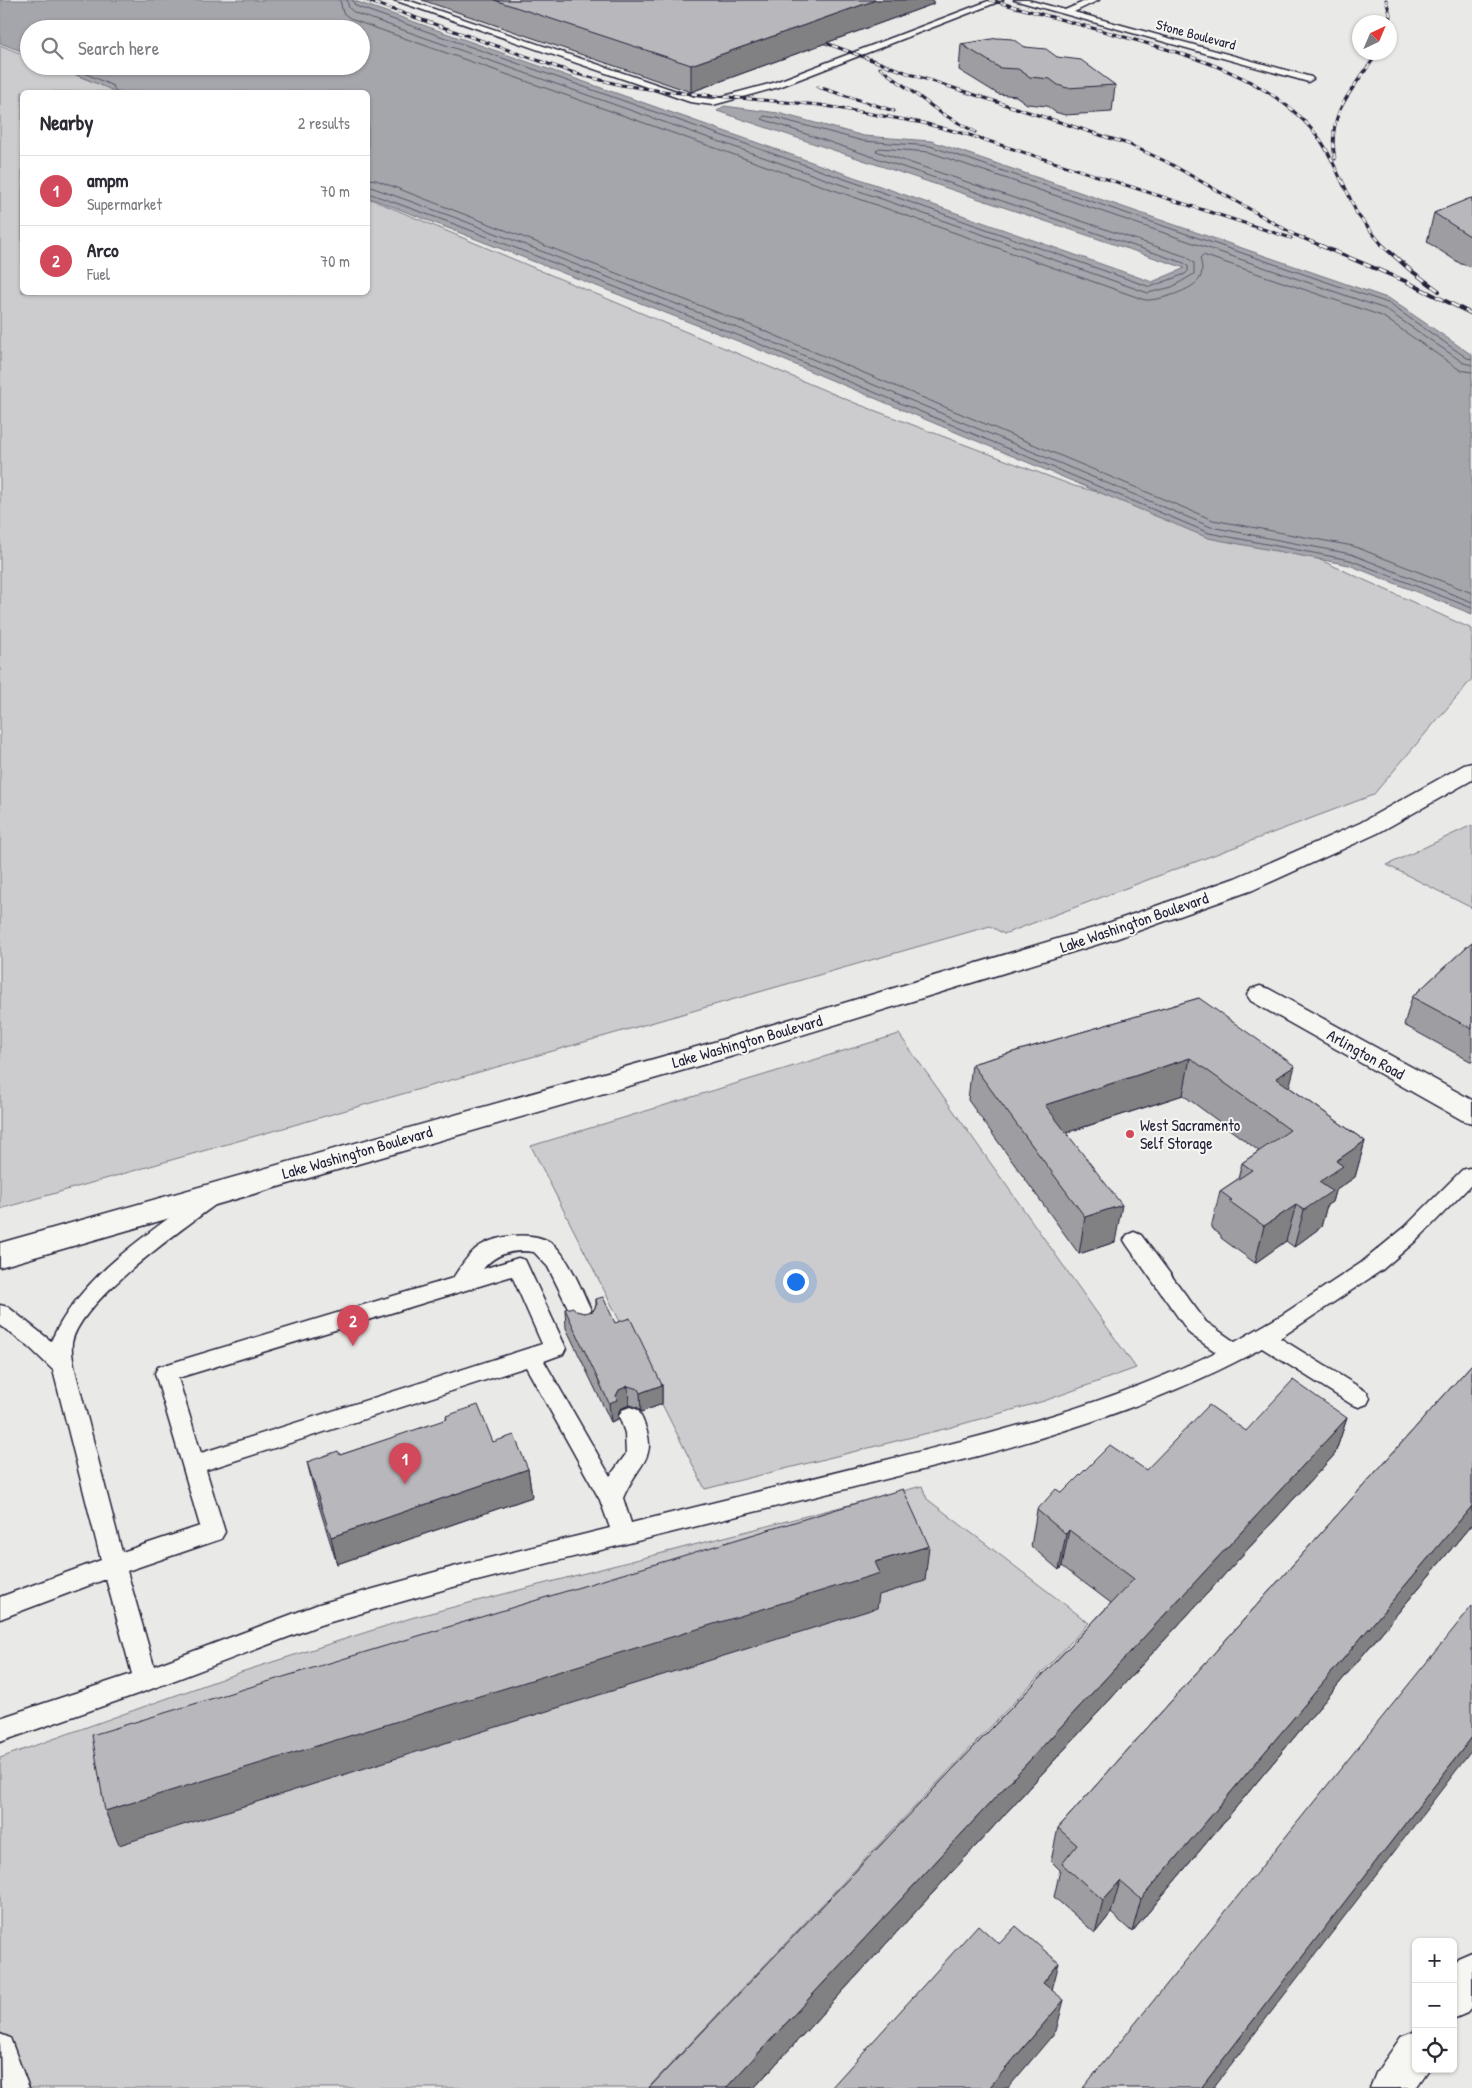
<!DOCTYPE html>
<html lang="en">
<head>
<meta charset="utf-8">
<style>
  :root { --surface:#fff; --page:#f2f2f3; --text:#2b2b33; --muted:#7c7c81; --line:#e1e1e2; --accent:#d1495b }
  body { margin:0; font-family:"Patrick Hand",sans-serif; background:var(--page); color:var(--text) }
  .controls { position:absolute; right:15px; bottom:15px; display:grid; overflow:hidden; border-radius:8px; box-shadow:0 1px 4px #0004 }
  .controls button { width:45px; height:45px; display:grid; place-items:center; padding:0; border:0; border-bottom:1px solid var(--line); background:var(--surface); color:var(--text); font:25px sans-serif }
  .compass { position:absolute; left:1352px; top:15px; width:45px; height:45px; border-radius:50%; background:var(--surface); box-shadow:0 1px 4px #0004; rotate:44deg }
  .you { position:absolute; left:795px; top:1281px; width:18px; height:18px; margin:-12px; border:4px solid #fff; border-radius:50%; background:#1a73e8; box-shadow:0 0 0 8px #1a73e833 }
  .badge { display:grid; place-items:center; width:32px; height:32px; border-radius:50%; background:var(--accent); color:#fff; font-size:16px; font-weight:700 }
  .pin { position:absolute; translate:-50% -41px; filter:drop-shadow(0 1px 2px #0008) }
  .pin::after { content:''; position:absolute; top:26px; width:18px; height:15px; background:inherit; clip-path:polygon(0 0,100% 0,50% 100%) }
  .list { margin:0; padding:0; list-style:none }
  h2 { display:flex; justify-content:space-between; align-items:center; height:65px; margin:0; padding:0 20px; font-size:21px }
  h2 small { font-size:16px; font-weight:400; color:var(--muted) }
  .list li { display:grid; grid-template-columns:32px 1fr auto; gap:15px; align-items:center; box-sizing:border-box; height:70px; padding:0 20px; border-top:1px solid var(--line) }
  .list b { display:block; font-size:19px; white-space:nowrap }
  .list p { margin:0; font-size:16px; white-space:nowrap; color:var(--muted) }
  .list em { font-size:16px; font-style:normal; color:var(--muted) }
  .icon { flex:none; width:28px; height:28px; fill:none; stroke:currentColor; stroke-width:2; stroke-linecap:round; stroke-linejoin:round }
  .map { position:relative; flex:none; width:1472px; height:2088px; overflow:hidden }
  .search { position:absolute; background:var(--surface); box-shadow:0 1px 4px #0004; left:20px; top:20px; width:350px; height:55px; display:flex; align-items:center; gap:12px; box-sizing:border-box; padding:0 18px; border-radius:28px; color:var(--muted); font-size:19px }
  .panel { position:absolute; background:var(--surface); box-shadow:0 1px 4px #0004; left:20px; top:90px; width:350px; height:205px; border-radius:8px }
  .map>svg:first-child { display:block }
  .green { fill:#ccccce; stroke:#777784 }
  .water { fill:#a5a5ac; stroke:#71717f }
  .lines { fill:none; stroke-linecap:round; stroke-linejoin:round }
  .shore { stroke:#565668; stroke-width:1 }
  .lane-casing { stroke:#22223b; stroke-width:3 }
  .street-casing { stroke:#22223b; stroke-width:3 }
  .secondary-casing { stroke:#22223b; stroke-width:3 }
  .lane { fill:#f6f6f2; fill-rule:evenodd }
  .street { fill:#f6f6f2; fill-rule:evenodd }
  .secondary { fill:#f6f6f2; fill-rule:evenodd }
  .rail-far1-casing { stroke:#22223b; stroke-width:3 }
  .rail-casing { stroke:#22223b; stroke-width:4 }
  .rail-far1 { stroke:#f6f6f2; stroke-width:2; stroke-dasharray:5.5; stroke-linecap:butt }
  .rail { stroke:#f6f6f2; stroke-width:2.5; stroke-dasharray:8; stroke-linecap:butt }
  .wall { fill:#9e9ea2; stroke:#22223b }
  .shaded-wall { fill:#818184; stroke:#22223b }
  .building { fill:#b8b8bc; stroke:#22223b }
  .poi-dot { fill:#d1495b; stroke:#f6f6f2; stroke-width:2 }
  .labels { text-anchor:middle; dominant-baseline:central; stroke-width:4; stroke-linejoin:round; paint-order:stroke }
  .far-street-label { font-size:14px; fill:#22223b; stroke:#f6f6f2 }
  .street-label { font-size:16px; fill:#22223b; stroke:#f6f6f2 }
  .poi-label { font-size:16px; fill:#22223b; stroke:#f6f6f2; text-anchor:start }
</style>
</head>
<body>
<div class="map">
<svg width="1472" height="2088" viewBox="0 0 1472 2088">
  <rect width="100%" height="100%" fill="#e9e9e7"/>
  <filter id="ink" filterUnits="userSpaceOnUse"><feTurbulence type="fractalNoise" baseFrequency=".02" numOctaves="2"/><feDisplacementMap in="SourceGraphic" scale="10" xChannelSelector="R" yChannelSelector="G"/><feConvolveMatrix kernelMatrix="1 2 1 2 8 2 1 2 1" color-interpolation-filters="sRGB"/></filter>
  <g filter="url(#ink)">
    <path class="green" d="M0,45L29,57V66H53L119,92H22V292H368V198L855,403L1074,486L1261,533L1472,629V679L1373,795L1004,934L990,926L0,1209Z
      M1472,825V908L1387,865Z
      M899,1034L1136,1368L1044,1401L948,1428L705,1489L531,1146Z
      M922,1486L927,1499L1089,1623L648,2088H0V1758L241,1672L411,1618Z"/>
    <path class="water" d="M0,0H352L1152,282L1185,268L717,111L724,106L778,113L864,136L931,141L1390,299L1472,355V614L1349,565L1208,538L748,345L368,197V92H116L57,66H361V29H29V54L0,43Z"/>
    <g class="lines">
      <path class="shore" d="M340,0L343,13L353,20L1145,300C1158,301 1194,290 1200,278C1203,271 1202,265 1200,258L1203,255L1382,316L1460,370L1472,372
        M347,0L349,8L355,13L1148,293L1172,287L1194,274V263L1187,257L876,151L879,148L929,152L1385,309L1464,363L1472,365
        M353,0L354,4L358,7L1150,287L1185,274L1188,271V266L1184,263L762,119L764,116L777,118L863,141L930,146L1388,303L1467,358L1472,359
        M69,66L113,86L116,92
        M368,179L376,180L755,327L1213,520L1353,546L1472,593
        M368,186L459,219L753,334L1211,527L1351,554L1472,602
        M368,193L457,225L750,340L1209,533L1350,560L1472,608"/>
      <g class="lane-casing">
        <path id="lane" d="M394,0H407L694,97L713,99L773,83L991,0H1003L779,87L713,105L690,102Z
          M1014,0H1028L1065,10L1088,0H1099L1074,12L1311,77L1313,79L1308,82L1305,81Z
          M1469,1168L1472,1169V1184L1419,1238L1382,1270L1280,1338L1367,1392L1370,1398L1367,1404L1359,1407L1351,1404L1262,1348C1173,1397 1076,1429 978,1456L453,1587L320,1625L146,1691L0,1742V1718L132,1674L106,1579L0,1619V1597L101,1560L53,1370L29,1347L0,1325V1305L8,1307L51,1341C82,1274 148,1234 205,1192L212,1190L219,1192L222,1197L219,1202C184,1228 79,1301 72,1343C71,1351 73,1359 74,1366L122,1552L200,1526L155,1373L158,1367L453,1278C460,1267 468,1255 477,1248C495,1234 541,1229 557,1248C575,1268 584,1298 597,1322L594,1328L586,1330L578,1328L548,1267L534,1252C513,1249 496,1253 483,1269L518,1258L525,1260L566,1348L563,1354L544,1361L610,1476L626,1454L625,1433L619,1416L622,1410L630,1407L638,1410C663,1459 640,1458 623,1498L631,1523C715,1502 798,1482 882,1461C996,1433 1110,1404 1216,1352L1190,1334L1127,1245L1124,1240L1127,1235L1134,1232L1141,1235L1206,1322L1235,1342L1282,1315L1361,1263L1405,1227L1462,1170ZM512,1276L542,1344L201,1453L178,1378ZM526,1367L600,1500L610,1528L453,1567L319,1604L154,1666L127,1571L221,1539L225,1532L206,1470Z
          M0,2034L10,2038L29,2088H1Z"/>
      </g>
      <g class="street-casing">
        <path id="street" d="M1260,986L1269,989L1472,1100V1123L1462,1120L1251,1001L1247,995L1251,989Z
          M1472,1952V2007L1467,2013L1453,2019V1964L1458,1958Z
          M1416,2031V2069H1429L1416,2088H1370L1376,2073L1401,2037Z"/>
      </g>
      <g class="secondary-casing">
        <path id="secondary" d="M1472,763V780L1378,833L1253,890L1115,939L733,1056L0,1267V1243L714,1042L1097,927L1235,878L1360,823L1464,765Z"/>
      </g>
      <use href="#lane" class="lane"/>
      <use href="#street" class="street"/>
      <use href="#secondary" class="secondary"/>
      <g class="rail-far1-casing">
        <path id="rail-far1" d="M365,0L577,74L621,85L670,92L820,105L923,123L969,135
          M990,0C1031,11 1073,23 1114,34C1184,54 1267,74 1315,133C1328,148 1335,168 1344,186
          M1386,0L1390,14L1389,22
          M812,38L913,75L1128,144L1167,162L1295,235L1322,246
          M880,68L941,113L975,132
          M818,87L894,111
          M963,133L1291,238
          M1335,159C1326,110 1354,90 1378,52
          M1342,180L1357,214L1383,246"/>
      </g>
      <g class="rail-casing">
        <path id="rail" d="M1319,245L1405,281L1472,314
          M1382,245L1409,269L1439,291"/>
      </g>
      <use href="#rail-far1" class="rail-far1"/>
      <use href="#rail" class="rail"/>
    </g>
    <path class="wall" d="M422,0H933V4L691,92Z
      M961,44L1025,47L1057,57L1115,85L1112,112L1065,115L1055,112L1047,106L1027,104L1016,96L998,94L959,70Z
      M1472,198V267L1461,264L1427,242L1434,213Z
      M1472,942V1062L1404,1025L1412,997Z
      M1199,998L1289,1087L1365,1141L1355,1177L1335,1191L1332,1202L1327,1205L1321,1227L1294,1247L1286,1241L1255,1263L1221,1238V1235L1211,1228L1220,1191L1238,1179L1242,1163L1259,1151L1183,1095L1066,1133L1115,1242L1079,1254L968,1100L972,1064Z
      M596,1299L615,1323L662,1385V1404L641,1412L639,1408L629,1405L620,1409L618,1414V1419L611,1422L566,1328L565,1309L584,1313L593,1311L596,1305Z
      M1472,1364V1524L1132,1932L1111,1913L1095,1933L1054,1897L1060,1870L1051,1861L1058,1828Z
      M446,1416L493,1442L528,1469L532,1497L337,1564L314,1490L307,1462L340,1455L447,1420Z
      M1347,1418L1335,1454L754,2088H649L1111,1603L1062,1566L1059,1570L1031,1546L1037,1510L1062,1493L1146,1470L1246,1431Z"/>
    <path class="shaded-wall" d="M876,0H933V4L691,92V65Z
      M1190,1058L1183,1095L1040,1141L1045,1105Z
      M1295,1066L1285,1103L1267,1114L1276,1078Z
      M1365,1141L1355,1177L1335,1191L1332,1202L1327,1205L1321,1227L1294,1247L1304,1210L1319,1182L1336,1161Z
      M1122,1205L1115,1242L1079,1254L1085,1217Z
      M1296,1205L1286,1241L1255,1263L1264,1226Z
      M662,1385V1404L641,1412L640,1393Z
      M628,1386L629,1405L620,1409L618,1414V1419L611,1422L609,1403L616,1396L619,1390Z
      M1347,1418L1335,1454L754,2088H726Z
      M528,1469L532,1497L337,1564L331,1537Z
      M1472,1506V1524L1132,1932L1141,1899Z
      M1069,1530L1062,1566L1059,1570L1066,1534Z
      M929,1546L925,1581L879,1595L877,1608L119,1845L105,1811L875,1562Z
      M1472,1737V1750L1213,2088H1201Z
      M1120,1881L1111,1913L1095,1933L1103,1900Z
      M1059,1963L1051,1994L1043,1983Z
      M1064,2000L1056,2031L1008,2088H989Z"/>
    <path class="building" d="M494,0H876L691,65Z
      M998,38L1012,39L1025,47L1046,49L1057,57L1081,60L1115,85L1067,88L1058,85L1050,79L1030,77L1018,69L1000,68L961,44Z
      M1472,198V236L1468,235L1434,213L1468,199Z
      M1472,942V1029L1412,997Z
      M1199,998L1295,1066L1276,1078L1365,1141L1336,1161L1343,1166L1319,1182L1332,1191L1304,1210L1296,1205L1264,1226L1229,1201L1232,1200L1220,1191L1252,1170L1242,1163L1290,1130L1190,1058L1045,1105L1122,1205L1085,1217L972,1064Z
      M603,1297L615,1323L630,1318L662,1385L640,1393L638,1389L628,1386L619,1390L616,1396L617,1400L609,1403L565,1309L573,1307L576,1311L584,1313L593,1311L597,1304L596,1299Z
      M1472,1364V1506L1141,1899L1120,1881L1103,1900L1062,1864L1077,1845L1058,1828Z
      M1293,1380L1347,1418L726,2088H649L1134,1579L1069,1530L1066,1534L1037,1510L1056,1489L1062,1493L1110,1445L1146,1470L1209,1405L1246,1431Z
      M478,1405L493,1442L514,1435L528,1469L331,1537L307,1462L338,1451L340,1455L447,1419L446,1416Z
      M903,1489L929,1546L875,1562L880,1573L105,1811L92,1735Z
      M1472,1606V1737L1201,2088H1083Z
      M978,1925L999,1944L1016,1926L1059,1963L1043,1983L1064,2000L989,2088H831Z"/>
  </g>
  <circle class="poi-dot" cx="1130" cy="1134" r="5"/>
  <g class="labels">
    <g class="far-street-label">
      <text transform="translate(1196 34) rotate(15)">Stone Boulevard</text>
    </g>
    <g class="street-label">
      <text transform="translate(1134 922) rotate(-19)">Lake Washington Boulevard</text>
      <text transform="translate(747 1041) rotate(-16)">Lake Washington Boulevard</text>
      <text transform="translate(1366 1054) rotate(29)">Arlington Road</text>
      <text transform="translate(357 1152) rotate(-16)">Lake Washington Boulevard</text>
    </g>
    <g class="poi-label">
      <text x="1140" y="1125">West Sacramento<tspan x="1140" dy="18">Self Storage</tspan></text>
    </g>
  </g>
</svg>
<div class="controls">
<button>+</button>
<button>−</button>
<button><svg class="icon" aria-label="locate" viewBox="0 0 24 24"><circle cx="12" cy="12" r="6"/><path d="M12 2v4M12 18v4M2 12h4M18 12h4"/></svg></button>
</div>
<svg class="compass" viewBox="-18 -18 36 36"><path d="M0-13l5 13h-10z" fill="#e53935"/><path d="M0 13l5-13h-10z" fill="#7c7c81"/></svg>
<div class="you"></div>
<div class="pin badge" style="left:405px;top:1484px">1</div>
<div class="pin badge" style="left:353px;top:1346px">2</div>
<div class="search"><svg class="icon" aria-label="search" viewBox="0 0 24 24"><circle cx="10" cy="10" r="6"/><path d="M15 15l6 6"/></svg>Search here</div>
<section class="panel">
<h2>Nearby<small>2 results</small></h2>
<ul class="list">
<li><span class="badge">1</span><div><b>ampm</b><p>Supermarket</p></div><em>70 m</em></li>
<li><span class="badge">2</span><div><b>Arco</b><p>Fuel</p></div><em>70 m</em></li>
</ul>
</section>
</div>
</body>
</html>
